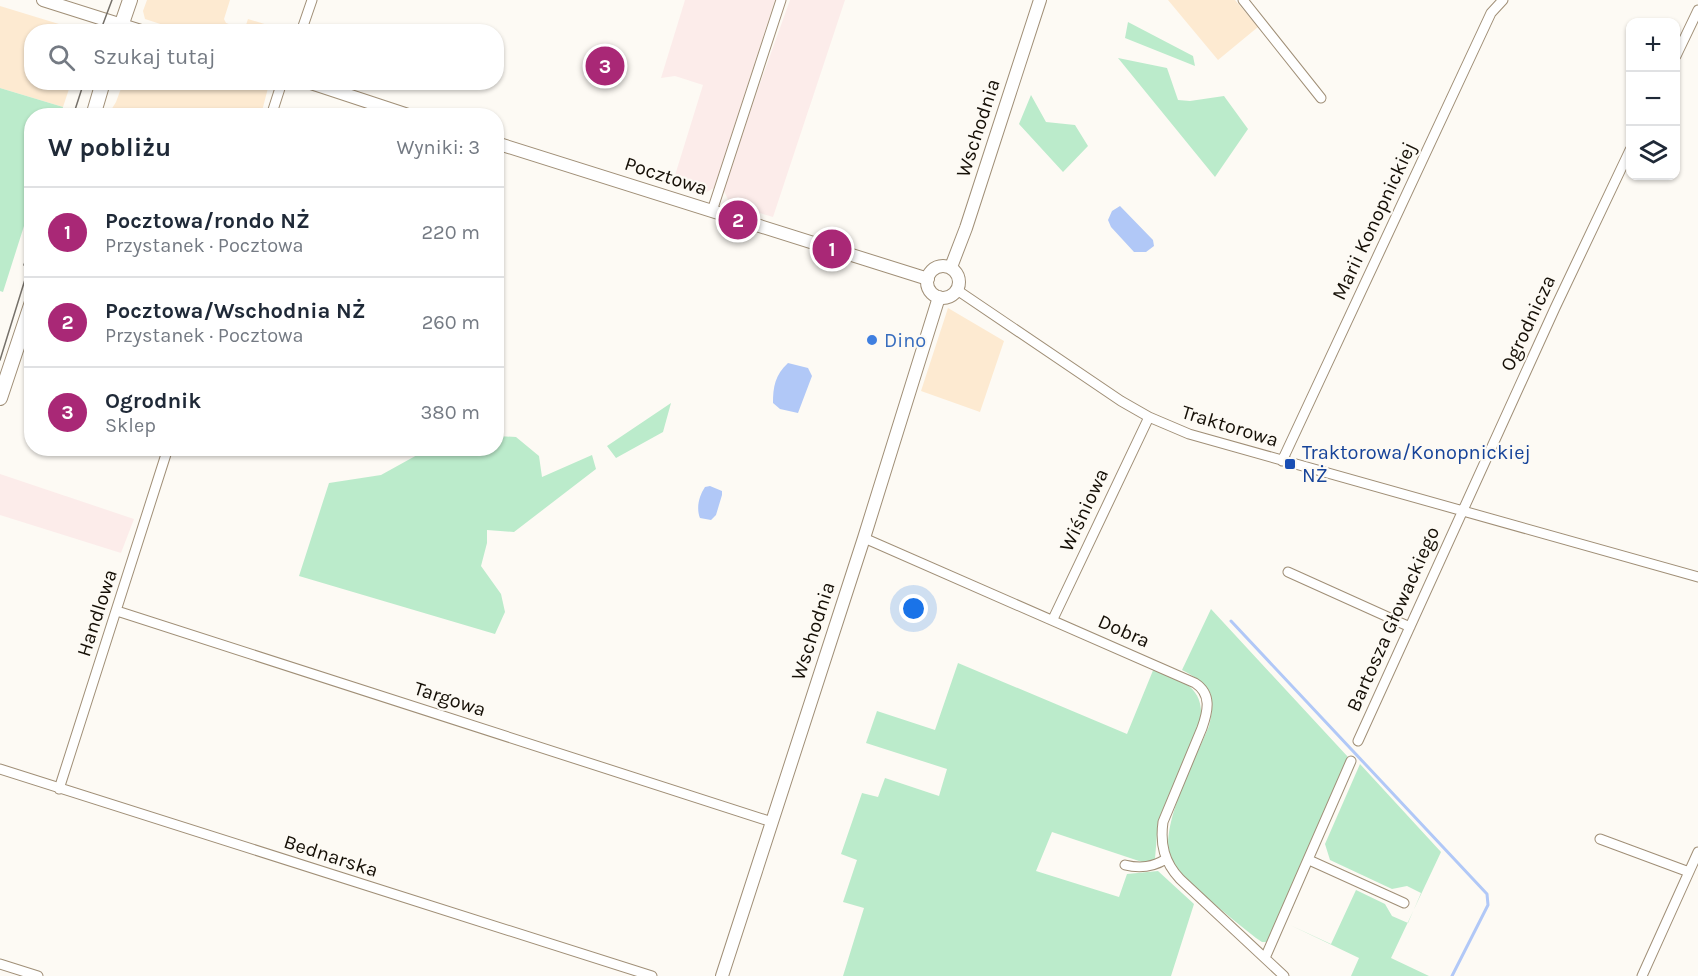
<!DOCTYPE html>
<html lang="pl">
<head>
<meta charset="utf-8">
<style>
  :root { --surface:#fff; --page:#f2f2f3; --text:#1f2937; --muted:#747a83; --line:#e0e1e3; --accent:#a92876 }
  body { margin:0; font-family:Karla,sans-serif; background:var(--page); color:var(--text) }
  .controls { position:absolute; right:18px; top:18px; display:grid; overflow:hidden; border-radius:12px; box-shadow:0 2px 4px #0004 }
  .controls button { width:54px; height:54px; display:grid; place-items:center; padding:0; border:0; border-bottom:2px solid var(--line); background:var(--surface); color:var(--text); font:30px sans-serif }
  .you { position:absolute; left:914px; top:609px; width:21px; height:21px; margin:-15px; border:4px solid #fff; border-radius:50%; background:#1a73e8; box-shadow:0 0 0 9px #1a73e833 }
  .badge { display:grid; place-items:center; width:39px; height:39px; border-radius:50%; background:var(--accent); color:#fff; font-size:20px; font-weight:700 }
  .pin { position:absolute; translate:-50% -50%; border:3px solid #fff; box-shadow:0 2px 6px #0006 }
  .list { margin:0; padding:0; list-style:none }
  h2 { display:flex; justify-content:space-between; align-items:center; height:78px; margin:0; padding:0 24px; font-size:26px }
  h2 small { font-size:20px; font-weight:400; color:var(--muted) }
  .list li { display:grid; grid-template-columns:39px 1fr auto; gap:18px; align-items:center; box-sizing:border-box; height:90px; padding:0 24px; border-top:2px solid var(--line) }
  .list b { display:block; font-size:22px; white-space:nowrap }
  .list p { margin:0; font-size:20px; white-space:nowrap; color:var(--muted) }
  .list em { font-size:20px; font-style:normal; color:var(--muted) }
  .icon { flex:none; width:33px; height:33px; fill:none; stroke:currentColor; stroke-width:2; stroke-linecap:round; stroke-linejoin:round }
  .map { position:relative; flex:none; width:1698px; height:976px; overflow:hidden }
  .search { position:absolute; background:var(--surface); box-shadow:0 2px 4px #0004; left:24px; top:24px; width:480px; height:66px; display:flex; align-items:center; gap:15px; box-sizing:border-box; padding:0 21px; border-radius:24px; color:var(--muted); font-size:22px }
  .panel { position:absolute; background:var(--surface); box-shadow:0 2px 4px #0004; left:24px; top:108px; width:480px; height:348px; border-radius:24px }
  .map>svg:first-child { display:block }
  .built { fill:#fdead1 }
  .industrial { fill:#fcecea }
  .green { fill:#bbebcb }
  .water { fill:#b1c8f7 }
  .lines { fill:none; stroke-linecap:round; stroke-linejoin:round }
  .stream { stroke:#b1c8f7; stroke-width:3 }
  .minor-casing { stroke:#a08f77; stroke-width:11 }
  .tertiary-casing { stroke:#a08f77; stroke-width:14 }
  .secondary-casing { stroke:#a08f77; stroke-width:16 }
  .minor { stroke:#fff; stroke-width:9 }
  .tertiary { stroke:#fff; stroke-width:12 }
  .secondary { stroke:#fff; stroke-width:14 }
  .tram { stroke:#757069; stroke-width:1.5 }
  .shop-dot { fill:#3f7fe0; stroke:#fdfaf4; stroke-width:2 }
  .transit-dot { fill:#1a4fb4; stroke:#fdfaf4; stroke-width:2 }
  .labels { text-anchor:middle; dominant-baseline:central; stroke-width:4.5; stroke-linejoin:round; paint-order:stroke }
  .street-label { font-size:20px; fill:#150f06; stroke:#fdfaf4 }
  .shop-label { font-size:20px; fill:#366cbe; stroke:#fdfaf4; text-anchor:start }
  .transit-label { font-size:20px; fill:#164399; stroke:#fdfaf4; text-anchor:start }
</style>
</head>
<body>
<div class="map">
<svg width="1698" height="976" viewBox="0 0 1698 976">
  <rect width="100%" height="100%" fill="#fdfaf4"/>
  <path class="built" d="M147,0H230L224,19L226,23L240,28L246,25L248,19L287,31H182L145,19L143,11Z
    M1168,0H1235L1258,27L1218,60Z
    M0,6L72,28L74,31L32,32V82L71,83L63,107L0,88Z
    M251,82L268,88L261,115H108L116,102L123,83Z
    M948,308L1004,341L980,412L921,391Z"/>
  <path class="industrial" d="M685,0H775L714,188L701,195L672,185L703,85L675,76L661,78Z
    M790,0H845L773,217L730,204L724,191L753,103Z
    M0,474L134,519L121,553L0,515Z"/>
  <path class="green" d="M1128,22L1193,56L1195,66L1125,38Z
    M1118,58L1167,68L1178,100L1190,101L1224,96L1248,129L1215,177Z
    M0,88L63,107L61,115L32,116L31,204L3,292L0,291Z
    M1031,95L1046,122L1075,125L1088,146L1063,172L1019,124Z
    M671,403L663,432L616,458L607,446Z
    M497,436L516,437L539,456L542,477L592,455L596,469L514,532L487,530V543L481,566L501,594L505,612L495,634L299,576L329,483L381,475L428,449L496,448Z
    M1211,609L1348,757L1272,935L1266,942H1262L1256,938C1239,925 1223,911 1206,897C1195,888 1181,878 1173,865C1154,834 1196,758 1209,726C1217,693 1211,685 1182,670Z
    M958,663L1127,734L1154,668C1179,680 1204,685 1201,719L1158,821L1155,859L1150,862H1142L1052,832L1036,871L1119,897L1127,874L1158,871L1194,904L1171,976H843L864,908L843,902L857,860L841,854L862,793L878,797L885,778L939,796L947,769L866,743L877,711L935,730Z
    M1360,764L1441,852L1391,958L1429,976H1351L1359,958L1290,925L1331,944L1356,890L1385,904L1392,916L1408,923L1421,893L1407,886L1392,889L1330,860L1325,844Z"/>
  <path class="water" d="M1120,206L1153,240L1154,246L1146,252H1134L1111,227L1108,220L1112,211Z
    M788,363L808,368L812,376L798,413L780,409L773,403C773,387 775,375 788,363Z
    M710,486L722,491V495L716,515L711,520L700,518C696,508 699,496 705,487Z"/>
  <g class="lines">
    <path class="stream" d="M1231,621L1487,894L1488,905L1452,976"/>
    <g class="minor-casing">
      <path id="minor" d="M1243,0L1321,98
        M301,32L312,0
        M1676,56L1698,10
        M271,116L282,82
        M712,211L781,0
        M957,290L1121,401L1149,417L1189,434L1698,577
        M1282,461L1491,13L1503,0
        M864,538L1195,683C1212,694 1208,711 1202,728L1163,822C1160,844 1164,862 1180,879L1284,976
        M1288,572L1410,627
        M117,611L772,822
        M1053,619L1149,417
        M1358,741L1555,308L1630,150
        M0,769L652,976
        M59,789L168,448
        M1600,839L1689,872
        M1309,860L1404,903
        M1125,865C1141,869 1153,867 1166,859
        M1265,958L1351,761
        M0,964L38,976
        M1642,976L1698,852"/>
    </g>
    <g class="tertiary-casing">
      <path id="tertiary" d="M43,0L144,32
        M308,82L411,116
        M496,143L928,279
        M927 282a16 16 0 1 1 32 0a16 16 0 1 1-32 0Z
        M951,267L966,228L1040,0
        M722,976L864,538L939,297"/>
    </g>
    <g class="secondary-casing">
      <path id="secondary" d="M119,32L130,0
        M93,116L103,82
        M0,398L32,302"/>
    </g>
    <use href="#minor" class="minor"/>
    <use href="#tertiary" class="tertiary"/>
    <use href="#secondary" class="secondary"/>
    <path class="tram" d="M100,32L112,0
      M73,116L84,82
      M24,265L32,241
      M0,360L32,257"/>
  </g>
  <circle class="shop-dot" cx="872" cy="340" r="6"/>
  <rect class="transit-dot" x="1284" y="458" width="12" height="12" rx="3"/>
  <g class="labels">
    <g class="street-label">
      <text transform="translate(978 128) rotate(-72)">Wschodnia</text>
      <text transform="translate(666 176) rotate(18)">Pocztowa</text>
      <text transform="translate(1374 221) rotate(-65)">Marii Konopnickiej</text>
      <text transform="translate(1528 323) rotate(-65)">Ogrodnicza</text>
      <text transform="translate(1230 426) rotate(17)">Traktorowa</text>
      <text transform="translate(1084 510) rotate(-65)">Wiśniowa</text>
      <text transform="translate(97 613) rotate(-72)">Handlowa</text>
      <text transform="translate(1393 619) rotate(-66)">Bartosza Głowackiego</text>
      <text transform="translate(813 631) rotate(-72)">Wschodnia</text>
      <text transform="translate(1124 631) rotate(24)">Dobra</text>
      <text transform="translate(450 699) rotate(18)">Targowa</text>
      <text transform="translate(331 856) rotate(18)">Bednarska</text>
    </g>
    <g class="shop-label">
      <text x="884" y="340">Dino</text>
    </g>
    <g class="transit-label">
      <text x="1302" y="452">Traktorowa/Konopnickiej<tspan x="1302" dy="23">NŻ</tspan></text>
    </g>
  </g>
</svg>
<div class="controls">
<button>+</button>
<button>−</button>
<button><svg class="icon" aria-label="layers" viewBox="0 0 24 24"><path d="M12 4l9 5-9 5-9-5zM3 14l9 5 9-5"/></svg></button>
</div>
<div class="you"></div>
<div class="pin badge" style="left:832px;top:249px">1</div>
<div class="pin badge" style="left:738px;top:220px">2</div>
<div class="pin badge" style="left:605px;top:66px">3</div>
<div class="search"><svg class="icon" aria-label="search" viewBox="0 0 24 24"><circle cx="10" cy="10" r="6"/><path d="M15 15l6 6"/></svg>Szukaj tutaj</div>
<section class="panel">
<h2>W pobliżu<small>Wyniki: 3</small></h2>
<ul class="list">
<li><span class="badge">1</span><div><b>Pocztowa/rondo NŻ</b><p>Przystanek · Pocztowa</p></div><em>220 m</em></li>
<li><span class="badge">2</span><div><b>Pocztowa/Wschodnia NŻ</b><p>Przystanek · Pocztowa</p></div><em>260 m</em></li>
<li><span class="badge">3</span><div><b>Ogrodnik</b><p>Sklep</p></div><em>380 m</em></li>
</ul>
</section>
</div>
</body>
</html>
